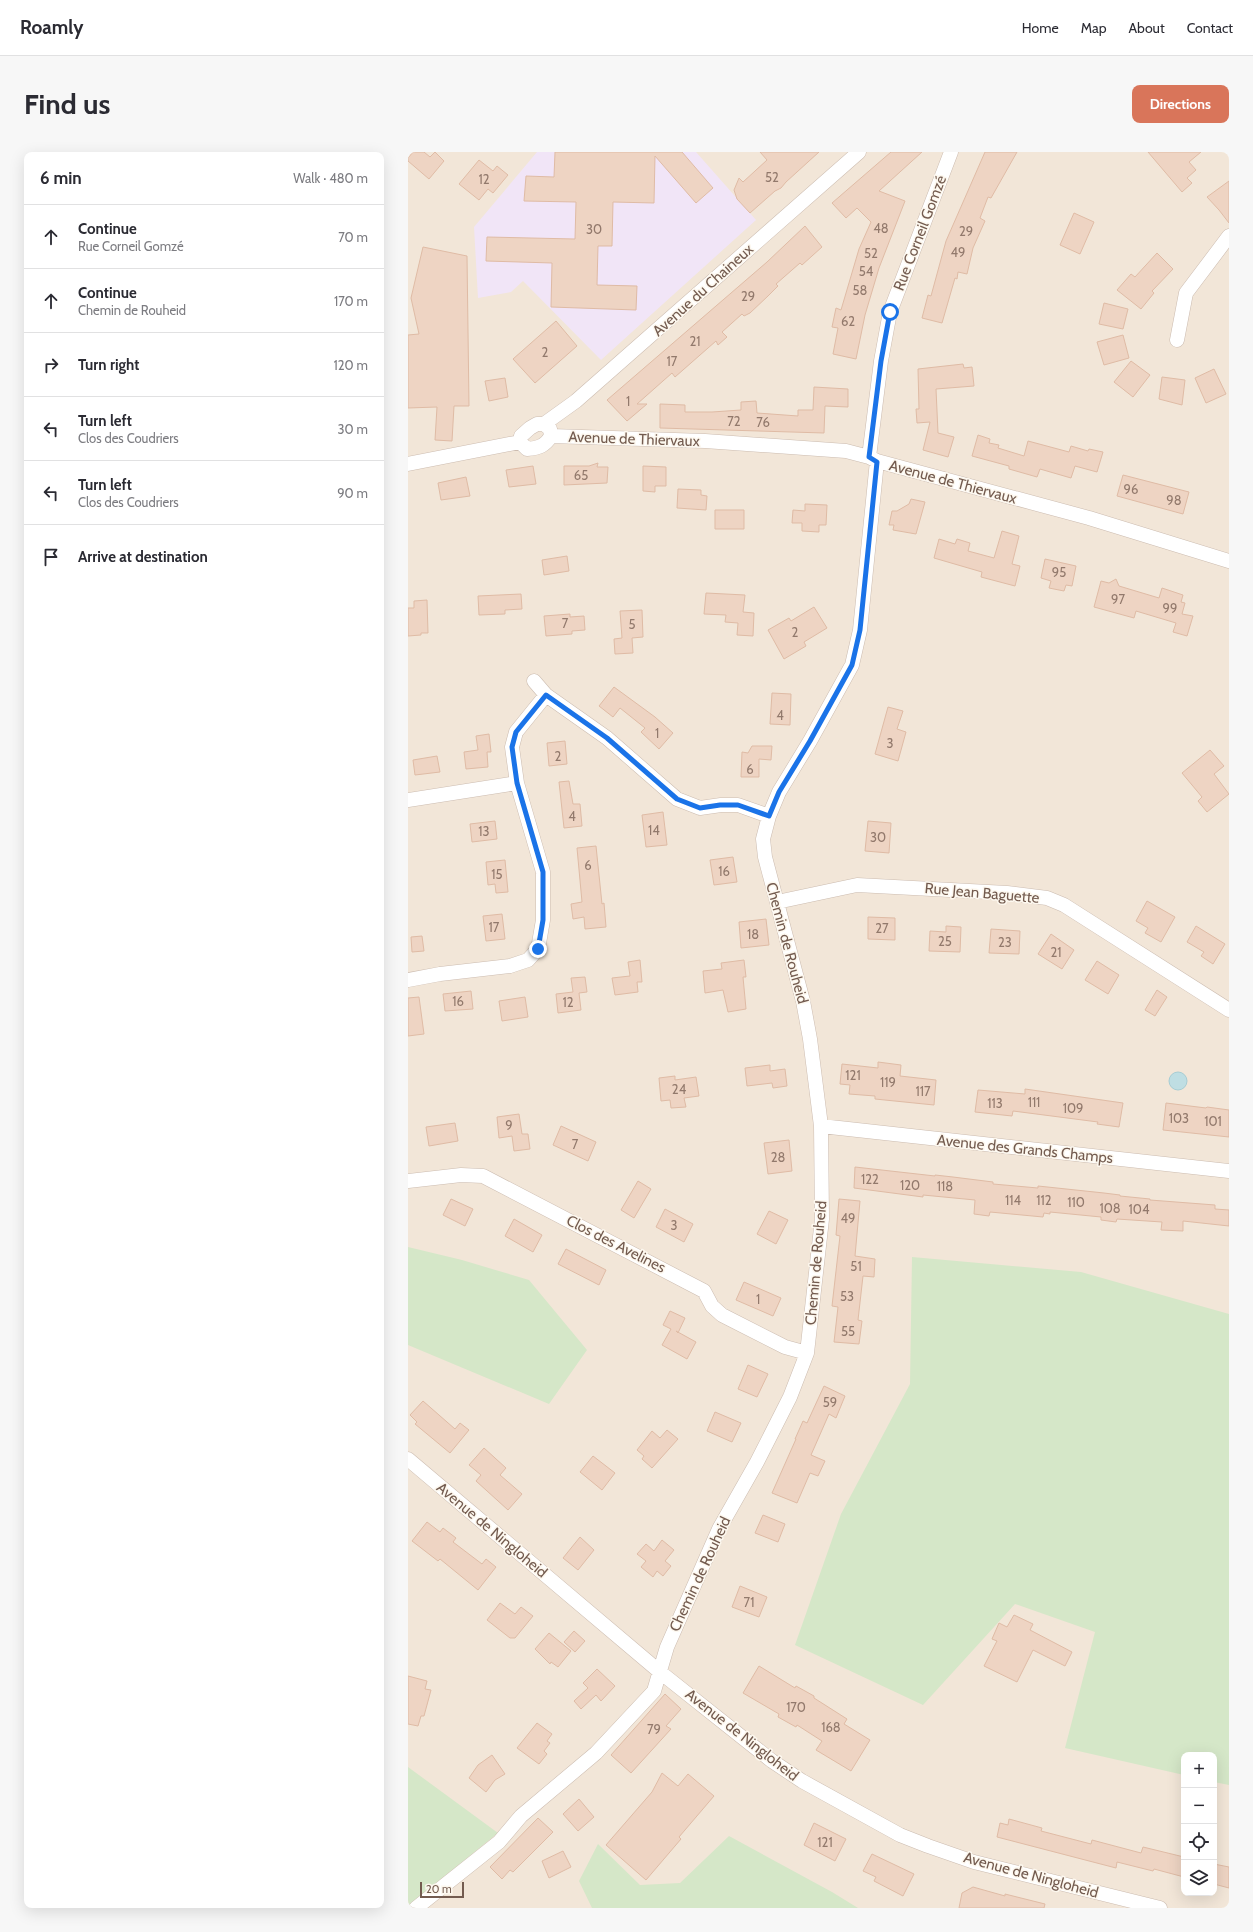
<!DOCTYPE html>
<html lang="en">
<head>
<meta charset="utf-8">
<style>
  :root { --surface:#fff; --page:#f7f7f7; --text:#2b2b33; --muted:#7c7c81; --line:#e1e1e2; --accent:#d9755a }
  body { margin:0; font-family:Cabin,sans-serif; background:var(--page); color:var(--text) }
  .controls { position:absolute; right:12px; bottom:12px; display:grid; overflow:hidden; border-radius:8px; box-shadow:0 4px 16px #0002 }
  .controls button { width:36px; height:36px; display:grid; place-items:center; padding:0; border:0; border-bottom:1px solid var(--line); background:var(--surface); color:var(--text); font:20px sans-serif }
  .scale { position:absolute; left:12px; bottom:10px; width:44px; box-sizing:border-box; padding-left:4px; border:2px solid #735b4f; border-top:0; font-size:11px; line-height:14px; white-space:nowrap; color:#735b4f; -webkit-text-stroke:3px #fdf8ef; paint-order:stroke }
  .stop { position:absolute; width:12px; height:12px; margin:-9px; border:3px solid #1a73e8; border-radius:50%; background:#fff }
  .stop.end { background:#1a73e8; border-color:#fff; box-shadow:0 1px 4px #0008 }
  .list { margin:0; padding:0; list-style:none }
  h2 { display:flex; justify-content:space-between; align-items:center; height:52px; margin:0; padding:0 16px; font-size:17px }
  h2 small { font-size:13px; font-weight:400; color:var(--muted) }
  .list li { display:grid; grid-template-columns:26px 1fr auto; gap:12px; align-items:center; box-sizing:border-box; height:64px; padding:0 16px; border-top:1px solid var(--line) }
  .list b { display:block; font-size:15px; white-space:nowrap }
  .list p { margin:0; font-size:13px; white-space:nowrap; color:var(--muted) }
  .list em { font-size:13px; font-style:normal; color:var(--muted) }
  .icon { flex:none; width:22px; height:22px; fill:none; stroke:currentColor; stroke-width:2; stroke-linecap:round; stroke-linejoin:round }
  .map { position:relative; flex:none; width:821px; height:1756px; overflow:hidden; border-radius:8px }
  header { display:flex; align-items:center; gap:24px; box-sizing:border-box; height:56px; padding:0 20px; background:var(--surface); border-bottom:1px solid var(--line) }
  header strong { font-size:19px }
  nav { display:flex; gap:22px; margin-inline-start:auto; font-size:14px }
  .intro { display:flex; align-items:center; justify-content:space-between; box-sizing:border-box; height:96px; padding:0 24px }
  h1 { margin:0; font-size:28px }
  .button { padding:10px 18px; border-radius:8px; background:var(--accent); color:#fff; font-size:14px; font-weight:700 }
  main { display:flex; gap:24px; padding:0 24px }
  aside { flex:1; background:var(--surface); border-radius:8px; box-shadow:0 4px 16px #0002 }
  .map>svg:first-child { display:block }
  .residential { fill:#f2e6d8; fill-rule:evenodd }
  .education { fill:#f1e5f7 }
  .green { fill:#d5e7c8 }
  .water { fill:#bfdee3; stroke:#a6cdd4 }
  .building { fill:#eed4c3; stroke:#dfbba5 }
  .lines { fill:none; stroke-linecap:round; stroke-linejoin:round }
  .street-casing { stroke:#ccbcb0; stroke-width:15 }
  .street { stroke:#fff; stroke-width:14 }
  .route { stroke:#1a73e8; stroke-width:5 }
  .labels { text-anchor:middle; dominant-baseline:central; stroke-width:3; stroke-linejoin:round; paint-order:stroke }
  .number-label { font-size:13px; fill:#92796c }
  .street-label { font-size:15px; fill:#735b4f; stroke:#fdf8ef }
</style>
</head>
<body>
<header>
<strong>Roamly</strong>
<nav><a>Home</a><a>Map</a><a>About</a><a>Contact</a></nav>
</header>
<div class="intro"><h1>Find us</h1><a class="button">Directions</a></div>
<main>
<aside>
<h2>6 min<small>Walk · 480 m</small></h2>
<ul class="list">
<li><svg class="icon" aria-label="ahead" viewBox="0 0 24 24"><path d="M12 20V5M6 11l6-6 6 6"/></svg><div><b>Continue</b><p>Rue Corneil Gomzé</p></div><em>70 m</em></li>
<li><svg class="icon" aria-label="ahead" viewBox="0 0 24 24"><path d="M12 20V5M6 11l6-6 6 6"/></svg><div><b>Continue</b><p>Chemin de Rouheid</p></div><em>170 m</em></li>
<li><svg class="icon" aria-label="right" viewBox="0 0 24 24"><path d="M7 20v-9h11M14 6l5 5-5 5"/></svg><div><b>Turn right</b></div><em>120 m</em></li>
<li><svg class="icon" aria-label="left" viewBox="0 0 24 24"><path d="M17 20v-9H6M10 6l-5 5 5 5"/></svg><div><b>Turn left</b><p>Clos des Coudriers</p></div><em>30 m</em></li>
<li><svg class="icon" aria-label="left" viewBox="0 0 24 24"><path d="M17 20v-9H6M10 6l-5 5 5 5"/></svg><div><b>Turn left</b><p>Clos des Coudriers</p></div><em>90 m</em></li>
<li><svg class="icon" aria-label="arrive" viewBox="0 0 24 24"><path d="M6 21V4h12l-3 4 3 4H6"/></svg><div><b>Arrive at destination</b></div></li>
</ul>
</aside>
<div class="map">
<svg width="821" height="1756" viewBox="0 0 821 1756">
  <rect width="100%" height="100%" fill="#fbf4e9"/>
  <path class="residential" d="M0,0H821V1756H0ZM776,1603H806V1741H776Z"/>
  <path class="education" d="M129,0H288L348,68L193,208L115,129L103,140L70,146L66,75Z"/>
  <path class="green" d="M0,1095L54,1108L121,1128L179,1198L141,1252L0,1193Z
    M504,1105L673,1120L821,1162V1633L806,1630V1603H776V1623L657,1596L687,1480L607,1452L515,1553L387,1493L433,1362L502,1232Z
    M0,1615L90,1681L0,1754Z
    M321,1684L424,1740L450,1756H184L171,1729L190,1692L232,1733L272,1731Z"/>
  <path class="water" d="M761 929a9 9 0 1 1 18 0a9 9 0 1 1-18 0Z"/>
  <path class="building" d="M5,0H16L22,5L27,0L36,9L21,27L0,9V6Z
    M147,0H274L305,36L288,51L247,4L246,51L205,50L204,94H190L189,133L229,134L228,158L143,155L144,111L78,109L79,85L167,87L168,50L116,49L118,24L146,25Z
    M352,0H411L378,30L373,36L367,39L342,61L329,47L326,38L331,26L335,30L359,8Z
    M483,0H514L471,39L497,49L471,116L457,163L448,207L425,202L430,176L424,175L428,156L433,158L451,97L463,70L449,56L438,66L424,51Z
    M577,0H609L583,46L580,45L572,66L577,69L565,96L559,122L550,120L549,127L547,126L534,171L514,166L520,143L523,144L538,89Z
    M740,0H793L781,10L788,18L779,26L784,31L774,40Z
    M71,8L85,19L89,14L100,23L85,41L80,37L71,48L51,32Z
    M821,29V71L811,58L799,45Z
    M666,61L686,70L672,102L652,93Z
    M397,74L414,95L394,113L392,111L368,132L370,134L360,144L342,161L336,164L334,162L314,180L319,185L310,193L308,189L267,225L264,221L229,252H239L219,269L199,248L359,110Z
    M15,95L59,104L61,254H46L44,289L27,288L29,255L0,256V183L11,182L3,146Z
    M749,101L765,117L744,139L746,141L733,157L709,138L723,122L727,125Z
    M696,151L720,157L715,177L691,172Z
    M148,169L169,194L127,231L105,207Z
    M715,183L721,206L696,213L689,190Z
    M723,209L742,223L725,245L706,230Z
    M555,212L556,216L564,215L566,234L528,237L530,281L546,285L540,305L515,298L522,270L509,271L508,257H511L510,217Z
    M806,217L818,242L798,251L787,226Z
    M754,225L777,228L774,253L751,247Z
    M97,226L100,245L81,249L77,229Z
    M406,235L440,237V255L417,254L416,281L252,276V252L277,253V260H304L333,258V250L348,249L349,261L390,264V258H405Z
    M570,283L582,287L581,291L591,293L590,296L616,304L620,289L661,300L663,294L680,299L681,297L695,300L689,320L667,314L663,326L632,317L629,325L601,317V314L564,304Z
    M190,311L189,315H200L199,331L156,333V314H181Z
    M125,314L128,332L101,335L98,318Z
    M235,314L258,315V334H247V340L235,339Z
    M715,323L781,340L775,362L709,344Z
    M58,325L62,344L33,348L30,331Z
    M270,337L293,338V343L299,344L298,358L269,356Z
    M503,347L517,350L508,382L485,378L486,373H481L484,359H489L501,352Z
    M397,352L419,353L418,373H411V380L394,379V371H384L385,358L397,359Z
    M307,358H336V377H307Z
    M594,379L611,384L604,412L612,414L607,434L573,425L574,420L526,406L531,387L547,392L549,387L562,391L560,399L586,406Z
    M159,404L161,419L136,423L134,408Z
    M637,407L668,414L664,434L658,433L656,439L641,436L643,429L633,426Z
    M708,427L711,434L751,446L754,436L775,443L773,450L777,451L774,462L785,464L779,484L765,480L768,471L728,459L726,466L686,455L693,429L701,431Z
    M298,441L337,443L335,460L346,461L345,484L329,483L330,471L317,470L318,463L296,462Z
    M113,442L114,457L97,458V462L71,463L70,444Z
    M19,448L20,481H13V483L0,484V456H6V449Z
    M406,455L419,476L396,490L398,494L376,507L360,478L381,466L383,469Z
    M234,458L235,485L224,486L225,501L207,502L206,487L214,486L212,459Z
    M162,462V465L176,464L177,478L164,479V482L138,484L136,464Z
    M206,535L247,565L265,581L251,597L233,580L237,576L212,556L205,565L191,554Z
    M364,541L383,542L382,573L362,572Z
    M480,555L495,559L489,577L498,580L490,609L467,602Z
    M81,582L83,600H79L80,615L58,617L56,600L70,598L68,584Z
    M157,589L159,612L141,614L139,591Z
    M344,594H364L363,608L351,607V625H333L334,600L340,601Z
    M802,598L816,614L806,622L821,642L799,660L790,649L794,645L774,621Z
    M29,604L32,620L7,623L5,608Z
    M161,629L165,652H172L174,674L156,676L151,630Z
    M255,660L259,693L238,695L234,663Z
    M87,669L89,687L64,690L62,672Z
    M460,669L483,671L481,701L457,699Z
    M188,694L194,752L196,751L198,775L177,777L176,765L165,767L163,752L174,750L169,696Z
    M325,705L329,730L306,733L302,708Z
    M97,708L100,740L88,741L87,732L80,733L78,710Z
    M739,749L767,765L753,790L737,781L740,776L728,769Z
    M94,762L97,787L78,789L75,764Z
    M460,765L487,766V788L460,787Z
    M358,767L361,793L333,796L331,770Z
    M538,774L553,775L552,800L521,799L522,779L538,780Z
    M788,774L817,792L805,812L793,804L796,800L779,790Z
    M583,777L612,779L611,802L581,801Z
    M643,782L666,798L654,817L630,802Z
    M14,784L16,799L4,800L3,785Z
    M232,808L234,830H229L230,840L207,843L204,826L222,824L220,810Z
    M336,808L338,825H335L338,857L320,860L315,838L297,841L295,819L314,817L313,811Z
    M689,809L711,823L700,842L677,828Z
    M177,825L179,840L171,841L173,858L150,861L148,842L165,840L163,826Z
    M749,838L759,845L747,864L737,858Z
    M63,839L65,857L37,859L35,842Z
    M11,845L16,882L0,884V846Z
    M117,845L120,865L94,869L91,849Z
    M470,910L493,913L492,924L528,928L526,953L467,947V944L441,942L442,933L432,932L434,912L470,916Z
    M362,913V919L377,917L379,934L365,936L364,931L339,934L337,916Z
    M267,924V928L288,925L291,944L276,946L278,955L263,956L262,948L253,949L251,926Z
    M617,937L715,951L711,975L689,972L690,970L605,959L604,964L567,960L570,938L617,942Z
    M758,951L798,956L799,955L821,958V985L755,978Z
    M111,962L114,982H120L122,997L106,999L104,984L91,986L89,965Z
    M47,971L50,989L21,994L18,975Z
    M153,974L188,990L180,1009L145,993Z
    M381,988L384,1019L360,1022L356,991Z
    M447,1015L527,1024V1023L545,1025L585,1030V1032L630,1036V1034L696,1041L712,1043V1044L742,1047V1048L807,1053V1057L821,1058V1074L775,1069V1079L753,1078L754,1070L709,1067L708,1070L693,1068V1065L642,1060V1062L636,1061L635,1065L582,1060L581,1064L566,1062L567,1048L515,1043V1045L446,1036Z
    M230,1029L243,1037L226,1066L213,1058Z
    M43,1047L65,1057L57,1074L35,1063Z
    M431,1047L452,1049L447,1104L467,1107L466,1125L455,1124L450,1168L454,1169L451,1192L426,1190L430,1155L424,1154L432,1084L428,1083Z
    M257,1057L285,1072L276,1090L248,1075Z
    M361,1059L380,1068L368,1092L349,1082Z
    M106,1067L134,1083L125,1100L97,1084Z
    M158,1097L198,1118L191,1133L150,1112Z
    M336,1130L373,1146L365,1164L328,1148Z
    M262,1159L277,1166L270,1181L268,1179L288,1190L279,1207L254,1193L263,1177L255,1173Z
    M340,1213L360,1222L349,1245L330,1237Z
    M416,1234L437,1244L428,1266L421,1262L403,1303L417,1309L410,1324L402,1321L389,1351L364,1341L388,1287H387L395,1269L399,1271Z
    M15,1249L47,1277L52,1271L61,1278L42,1301L7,1272L9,1270L2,1263Z
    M307,1260L333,1271L324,1290L299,1279Z
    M259,1278L270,1287L244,1316L234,1307L236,1304L229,1298L244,1279L252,1286Z
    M76,1296L98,1316L92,1323L114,1342L100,1358L68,1329L73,1323L61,1313Z
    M185,1304L207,1321L194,1338L172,1320Z
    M355,1363L377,1372L370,1390L347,1381Z
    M19,1370L32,1380L35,1376L48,1386L45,1390L74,1412L78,1407L88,1415L70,1438L32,1407L30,1409L4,1389Z
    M172,1385L186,1398L170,1418L155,1406Z
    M254,1388L266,1398L257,1409L263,1414L255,1424L249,1419L245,1425L233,1415L238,1409L229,1402L238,1392L246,1399Z
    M332,1434L359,1445L351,1465L324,1455Z
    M92,1451L107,1462L113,1455L125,1464L107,1486H102L79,1468Z
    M606,1463L625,1472L622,1478L664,1500L657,1514L625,1498L609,1530L576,1514L589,1489L584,1487L591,1471L599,1475Z
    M166,1479L177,1489L167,1500L156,1490Z
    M141,1481L163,1499L150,1515L143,1510L142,1512L127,1497Z
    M351,1514L387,1536L388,1534L406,1544V1546L439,1567L436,1572L462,1588L443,1619L408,1598L414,1589L389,1573L388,1575L370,1565L371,1562L335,1541Z
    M189,1517L207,1534L193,1549L188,1543L173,1557L166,1549L180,1536L175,1531Z
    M0,1524L19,1529L17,1537L23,1538L16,1564H13L10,1574L0,1572Z
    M257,1542L273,1557L258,1574L263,1577L223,1621L203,1603Z
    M129,1571L144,1582L139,1589L142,1591L136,1599L139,1602L131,1612L109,1596Z
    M84,1603L97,1622L87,1628L78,1640L61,1626L70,1613Z
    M254,1621L270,1634L280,1622L306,1644L271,1685L273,1687L238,1728L198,1693L244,1640Z
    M171,1647L186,1665L170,1679L155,1662Z
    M130,1666L145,1680L105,1720L102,1718L94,1727L82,1715Z
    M601,1667L634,1676L633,1679L683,1692L684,1688L733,1701L735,1695L776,1705V1725L746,1717L745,1719L709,1710L708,1716L589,1685L592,1671L600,1673Z
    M406,1671L438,1687L427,1709L396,1693Z
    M155,1699L163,1715L141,1726L134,1709Z
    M464,1702L506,1722L495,1744L466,1729L468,1725L455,1719Z
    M806,1712L821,1715V1736L806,1732Z
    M565,1735L597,1744V1742L637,1752L636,1756H551L554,1741Z"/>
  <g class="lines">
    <g class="street-casing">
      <path id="street" d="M769,188L778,141L821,84
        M129,272H136L142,277L143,284C137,294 131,296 119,297L112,290L113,284L122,276Z
        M136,272L168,249L451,0
        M143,284L297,289L438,299L461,305L469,309L681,366L821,409
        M461,305L473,209L482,160L543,0
        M0,312L112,290
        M126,529L138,543L199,586L269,647L292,656L313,653H330L361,664
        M0,648L109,631
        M369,750L449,733L599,741L639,746L656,753L821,858
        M0,828L32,822L102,814L120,808L130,797L135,768V720L109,631L104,595L108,580L138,543
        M413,974L821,1019
        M0,1029L53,1023L75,1024L296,1139L304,1154L314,1163L377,1195L399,1201
        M0,1307L252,1520L364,1609L394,1629L492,1683L520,1694L566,1710L752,1756
        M8,1756L91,1690L113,1664L188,1601L246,1539L259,1495L311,1377L349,1310L382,1245L399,1201L414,1067L413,974L402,887L395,849L357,705L355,687L361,664L371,640L402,589L444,513L452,478L469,309"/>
    </g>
    <use href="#street" class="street"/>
  </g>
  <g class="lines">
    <path class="route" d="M130,797L135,768V720L109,631L104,595L108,580L138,543L199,586L269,647L292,656L312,653H330L361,664L371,640L402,589L444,513L452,478L469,310L461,305L473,209L482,160"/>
  </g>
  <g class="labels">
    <g class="number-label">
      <text x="364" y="25">52</text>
      <text x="76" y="27">12</text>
      <text x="473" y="76">48</text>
      <text x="186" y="77">30</text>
      <text x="558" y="79">29</text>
      <text x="550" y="100">49</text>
      <text x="463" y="101">52</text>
      <text x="458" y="119">54</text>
      <text x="452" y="138">58</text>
      <text x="340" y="144">29</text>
      <text x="440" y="169">62</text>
      <text x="287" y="189">21</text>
      <text x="137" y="200">2</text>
      <text x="264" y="209">17</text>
      <text x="220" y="249">1</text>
      <text x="326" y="269">72</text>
      <text x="355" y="270">76</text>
      <text x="173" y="323">65</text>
      <text x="723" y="337">96</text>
      <text x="766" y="348">98</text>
      <text x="651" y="420">95</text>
      <text x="710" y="447">97</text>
      <text x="762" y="456">99</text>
      <text x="157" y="471">7</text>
      <text x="224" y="472">5</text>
      <text x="387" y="480">2</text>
      <text x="372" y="563">4</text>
      <text x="249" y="581">1</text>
      <text x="482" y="591">3</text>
      <text x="150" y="604">2</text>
      <text x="342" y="617">6</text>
      <text x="164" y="664">4</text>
      <text x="246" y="678">14</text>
      <text x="76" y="679">13</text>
      <text x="470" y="685">30</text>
      <text x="180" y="713">6</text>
      <text x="316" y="719">16</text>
      <text x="89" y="722">15</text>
      <text x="86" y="775">17</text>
      <text x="474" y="776">27</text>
      <text x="345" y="782">18</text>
      <text x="537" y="789">25</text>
      <text x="597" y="790">23</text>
      <text x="648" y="800">21</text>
      <text x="50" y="849">16</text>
      <text x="160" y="850">12</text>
      <text x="445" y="923">121</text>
      <text x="480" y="930">119</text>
      <text x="271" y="937">24</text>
      <text x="515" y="939">117</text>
      <text x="626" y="950">111</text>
      <text x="587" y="951">113</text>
      <text x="665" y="956">109</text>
      <text x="771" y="966">103</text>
      <text x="805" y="969">101</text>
      <text x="101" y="973">9</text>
      <text x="167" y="992">7</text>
      <text x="370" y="1005">28</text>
      <text x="462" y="1027">122</text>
      <text x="502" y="1033">120</text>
      <text x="537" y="1034">118</text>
      <text x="605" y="1048">114</text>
      <text x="636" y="1048">112</text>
      <text x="668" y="1050">110</text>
      <text x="702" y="1056">108</text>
      <text x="731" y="1057">104</text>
      <text x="440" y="1066">49</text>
      <text x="266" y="1073">3</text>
      <text x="448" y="1114">51</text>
      <text x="439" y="1144">53</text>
      <text x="350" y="1147">1</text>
      <text x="440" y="1179">55</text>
      <text x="422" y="1250">59</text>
      <text x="341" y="1450">71</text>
      <text x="388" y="1555">170</text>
      <text x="423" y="1575">168</text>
      <text x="246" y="1577">79</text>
      <text x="417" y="1690">121</text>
    </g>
    <g class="street-label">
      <text transform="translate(512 81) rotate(-69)">Rue Corneil Gomzé</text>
      <text transform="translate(295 138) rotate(-42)">Avenue du Chaineux</text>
      <text transform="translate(226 287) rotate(2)">Avenue de Thiervaux</text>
      <text transform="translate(545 330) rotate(15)">Avenue de Thiervaux</text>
      <text transform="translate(574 741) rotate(5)">Rue Jean Baguette</text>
      <text transform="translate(379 791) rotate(75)">Chemin de Rouheid</text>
      <text transform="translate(617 997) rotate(6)">Avenue des Grands Champs</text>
      <text transform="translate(208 1092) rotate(27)">Clos des Avelines</text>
      <text transform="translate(408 1111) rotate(-85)">Chemin de Rouheid</text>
      <text transform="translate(84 1378) rotate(40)">Avenue de Ningloheid</text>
      <text transform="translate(292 1422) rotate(-65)">Chemin de Rouheid</text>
      <text transform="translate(334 1583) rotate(38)">Avenue de Ningloheid</text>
      <text transform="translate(623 1723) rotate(15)">Avenue de Ningloheid</text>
    </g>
  </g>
</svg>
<div class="controls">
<button>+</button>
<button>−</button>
<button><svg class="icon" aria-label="locate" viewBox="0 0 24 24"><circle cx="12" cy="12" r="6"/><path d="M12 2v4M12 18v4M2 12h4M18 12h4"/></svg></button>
<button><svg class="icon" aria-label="layers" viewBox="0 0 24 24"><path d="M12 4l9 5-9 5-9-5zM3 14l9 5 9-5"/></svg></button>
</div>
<div class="scale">20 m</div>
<div class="stop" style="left:482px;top:160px"></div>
<div class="stop end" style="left:130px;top:797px"></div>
</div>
</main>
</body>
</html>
